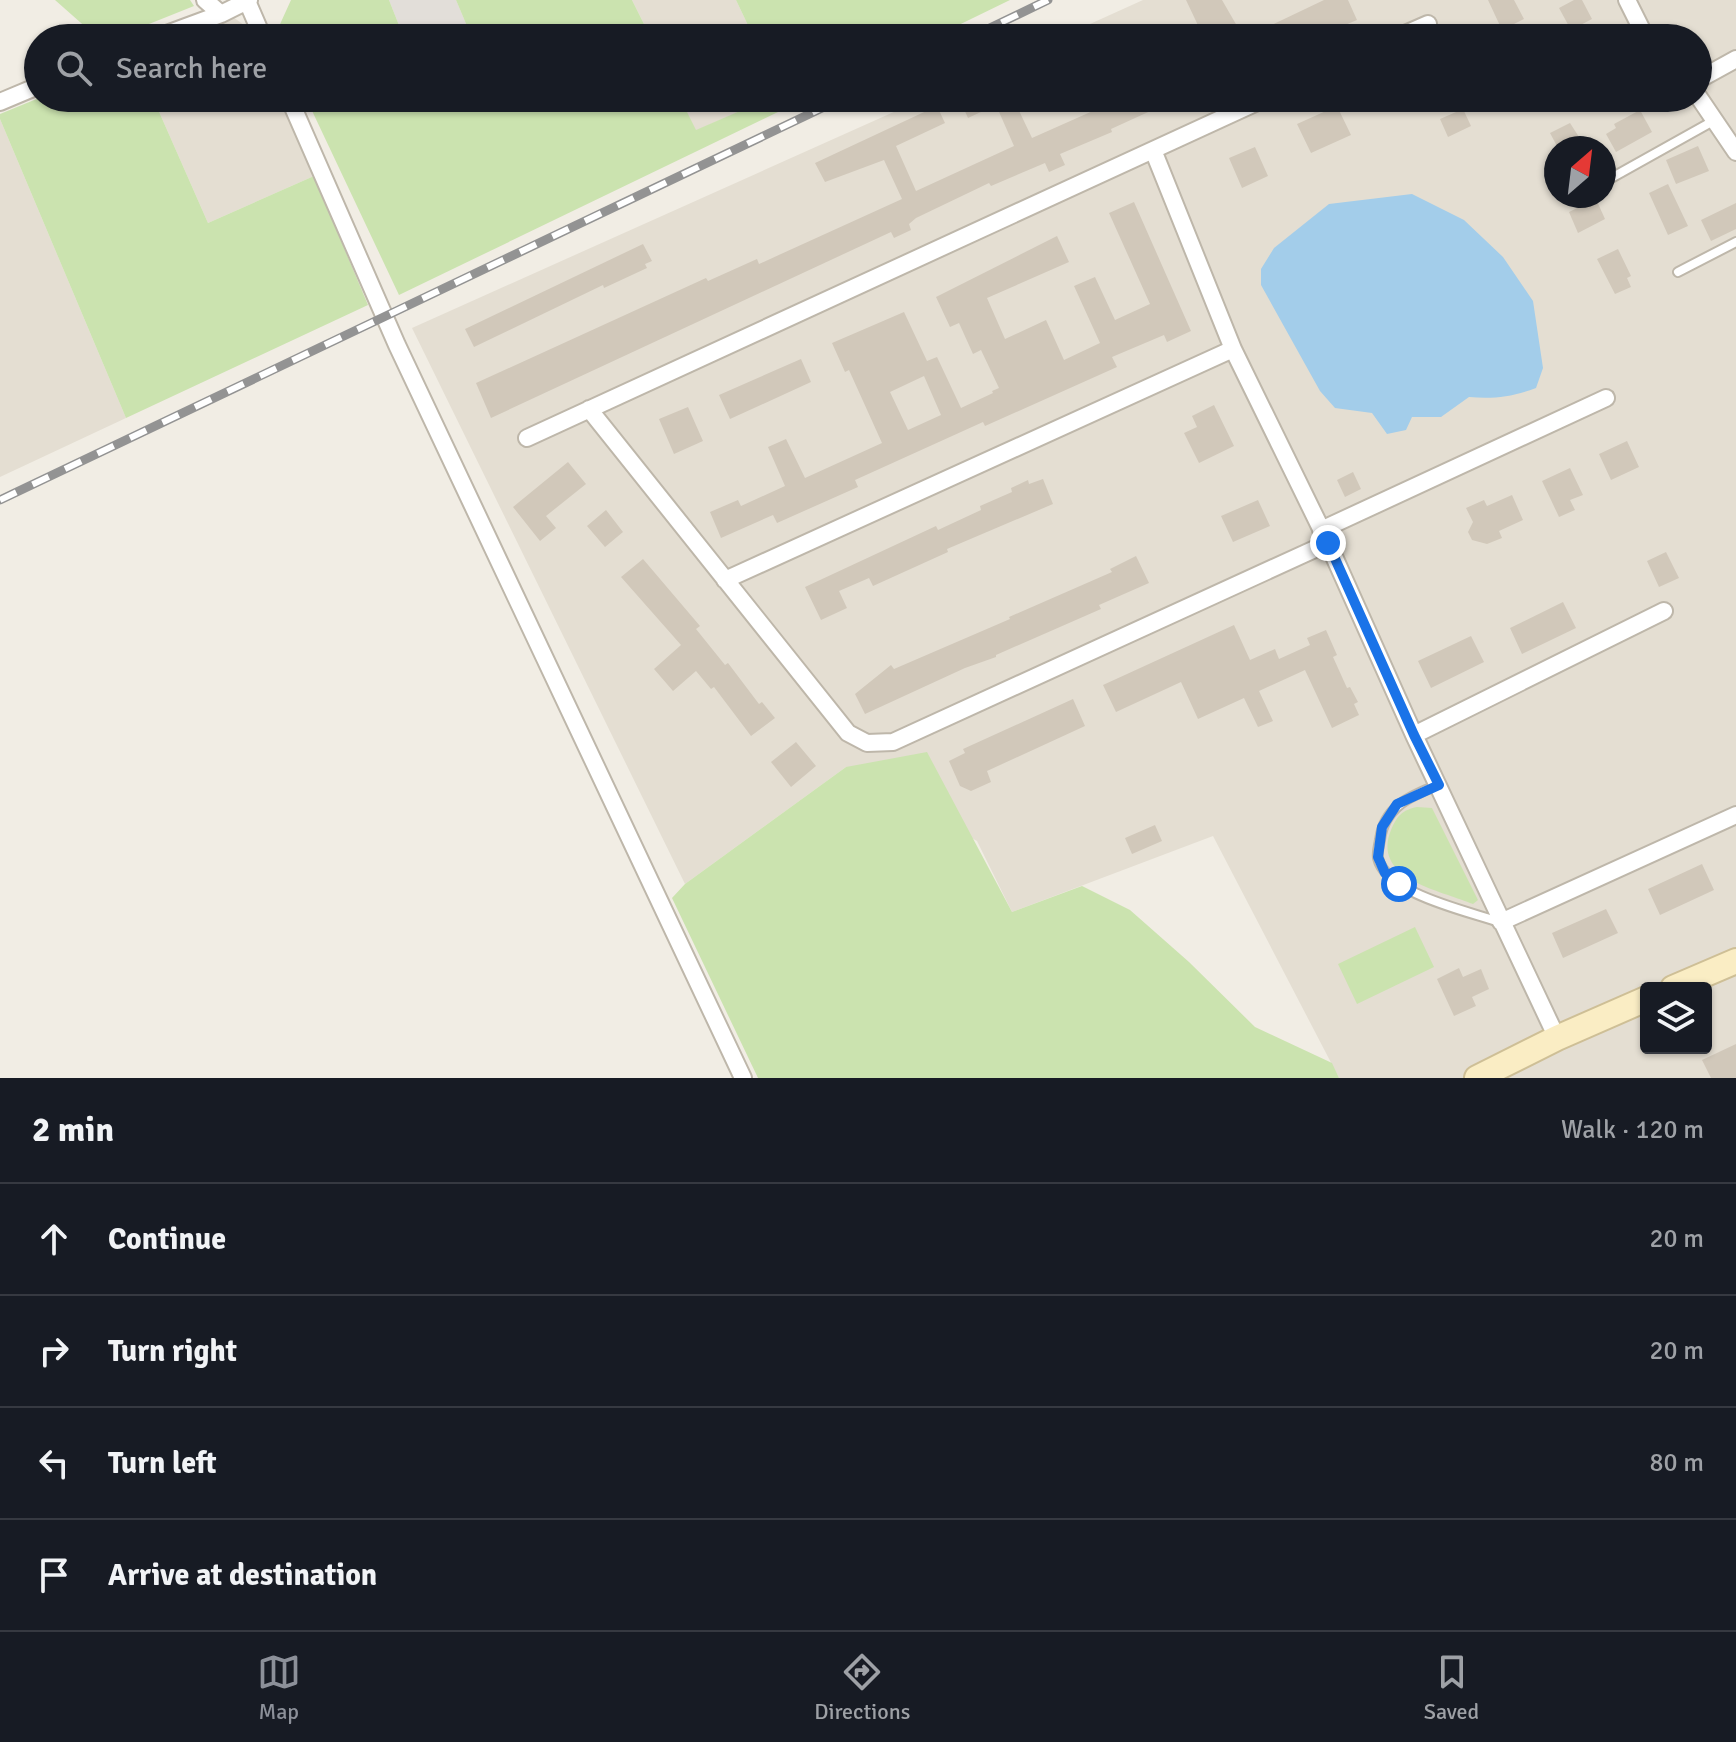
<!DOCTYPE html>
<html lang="en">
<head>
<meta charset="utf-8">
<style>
  :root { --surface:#171b24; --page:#20242c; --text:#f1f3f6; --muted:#9ea1a6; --line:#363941; --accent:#8c9099 }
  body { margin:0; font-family:Signika,sans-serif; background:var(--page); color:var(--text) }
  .controls { position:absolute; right:24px; bottom:24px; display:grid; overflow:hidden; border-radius:8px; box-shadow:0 2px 6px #0004 }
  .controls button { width:72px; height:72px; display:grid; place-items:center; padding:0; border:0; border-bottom:2px solid var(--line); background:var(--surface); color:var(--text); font:40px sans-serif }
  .compass { position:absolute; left:1544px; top:136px; width:72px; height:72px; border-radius:50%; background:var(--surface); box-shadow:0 2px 6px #0004; rotate:28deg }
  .stop { position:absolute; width:24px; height:24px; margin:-18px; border:6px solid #1a73e8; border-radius:50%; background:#fff }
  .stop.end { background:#1a73e8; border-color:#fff; box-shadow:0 2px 8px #0008 }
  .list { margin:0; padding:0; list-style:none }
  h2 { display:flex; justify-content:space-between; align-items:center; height:104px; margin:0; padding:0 32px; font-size:34px }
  h2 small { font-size:26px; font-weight:400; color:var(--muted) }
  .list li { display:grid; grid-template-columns:52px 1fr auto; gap:24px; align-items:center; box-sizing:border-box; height:112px; padding:0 32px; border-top:2px solid var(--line) }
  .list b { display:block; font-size:30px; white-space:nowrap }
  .list em { font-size:26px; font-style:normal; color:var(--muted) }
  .icon { flex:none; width:44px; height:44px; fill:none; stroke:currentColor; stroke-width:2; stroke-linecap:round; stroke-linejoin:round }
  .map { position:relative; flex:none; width:1736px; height:1078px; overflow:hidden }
  .search { position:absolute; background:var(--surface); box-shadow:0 2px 6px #0004; left:24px; right:24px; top:24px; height:88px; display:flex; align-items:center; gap:20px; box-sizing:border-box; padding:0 28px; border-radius:44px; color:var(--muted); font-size:30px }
  .sheet { height:552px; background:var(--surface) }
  nav { display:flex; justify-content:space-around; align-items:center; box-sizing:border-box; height:112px; border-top:2px solid var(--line); background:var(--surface); font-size:22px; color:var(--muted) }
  nav a { display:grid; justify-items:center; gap:4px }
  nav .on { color:var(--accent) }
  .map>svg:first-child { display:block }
  .residential { fill:#e4ded2; fill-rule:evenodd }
  .industrial { fill:#e2ded9 }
  .green { fill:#cbe3af }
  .water { fill:#a3cdea }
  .building { fill:#d1c8ba; fill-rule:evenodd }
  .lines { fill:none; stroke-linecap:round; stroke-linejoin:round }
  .lane-casing { stroke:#beb7aa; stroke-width:12 }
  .street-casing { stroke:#beb7aa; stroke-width:20 }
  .secondary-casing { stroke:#cebf96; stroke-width:28 }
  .lane { stroke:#fff; stroke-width:8 }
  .street { stroke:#fff; stroke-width:16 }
  .secondary { stroke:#faedc4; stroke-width:24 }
  .rail-casing { stroke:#939393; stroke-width:9 }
  .rail { stroke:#fff; stroke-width:6; stroke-dasharray:18; stroke-linecap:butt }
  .route { stroke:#1a73e8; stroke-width:10 }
</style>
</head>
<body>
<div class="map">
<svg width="1736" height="1078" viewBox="0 0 1736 1078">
  <rect width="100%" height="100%" fill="#f1ede4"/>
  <path class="residential" d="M632,0H736L754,38H651Z
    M1143,0H1736V1078H1339L1213,836L1012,912L977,841L846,767L685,884L412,328L925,98H1698V38H1059ZM1556,148H1604V196H1556ZM1646,988H1706V1048H1646Z
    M233,17L252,31L255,38H183Z
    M153,98H281L314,176L208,223Z
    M680,98H770L695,131Z
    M0,119L126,418L0,477Z"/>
  <path class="industrial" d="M389,0H456L472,38H404Z"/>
  <path class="green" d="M55,0H190L194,6L114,38H98Z
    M291,0H389L404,38H278L276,33Z
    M456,0H632L651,38H472Z
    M736,0H1010L932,38H754Z
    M39,98H153L208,223L314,176L368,305L126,418L0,119V114Z
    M306,98H680L696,130L770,98H807L399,295Z
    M927,752L1012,912L1082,886L1130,910L1189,962L1255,1027L1332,1063L1339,1078H758L672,898L685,884L846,767Z
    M1417,807L1432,808L1478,900L1473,904C1440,890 1371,879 1391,830C1397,816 1402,810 1417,807Z
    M1415,927L1434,967L1357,1004L1338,964Z"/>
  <path class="water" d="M1412,194L1464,220L1503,257L1533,301L1543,368L1536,388C1512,397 1494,399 1469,397L1441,417H1412L1406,430L1387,434L1372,413L1335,408L1320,391L1261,285V269L1274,248L1329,204Z"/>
  <path class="building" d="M1186,0H1222L1244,38L1324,0H1348L1357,20L1345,25L1351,38H1204Z
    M1488,0H1514L1524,19L1502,30Z
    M1574,0H1582L1592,19L1571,30L1559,8Z
    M959,98H1013L1032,138L1122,98H1179L1111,129L1112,132L1060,154L1065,165L1049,172L1045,163L991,186L989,183L916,218L909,224L911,230L894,238L891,232L491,418L476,383L706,278L708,281L757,259L759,264L902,199L884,160L825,182L815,163L937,106L945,123L896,146L916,191L1014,146L996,105L968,118Z
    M1337,106L1351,135L1311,153L1297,124Z
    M1463,109L1471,126L1448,137L1440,119Z
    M1640,110L1652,132L1616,152L1606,134L1616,128L1614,124Z
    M1570,123L1579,137L1558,148L1550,133Z
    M1698,146L1709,171L1676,184L1666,160Z
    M1255,147L1268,176L1242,188L1229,158Z
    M1668,184L1688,226L1668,235L1649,193Z
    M1596,199L1605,219L1578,233L1569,212Z
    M1134,202L1191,331L1167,342L1164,335L1112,357L1117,367L985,426L983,422L855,480L858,487L777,523L773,515L721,538L710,512L738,500L741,506L785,486L768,447L786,439L805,478L882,443L849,370L845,372L832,343L904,312L927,361L937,357L961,408L993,393L992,391L999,388L981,350L973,354L959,323L950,327L936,297L1057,236L1069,262L987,298L1005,339L1046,320L1064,360L1100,343L1074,286L1095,277L1115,320L1150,304L1109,213ZM924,376L941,415L908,430L890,392Z
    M1736,203V229L1711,241L1701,220Z
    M643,244L652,261L645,264L647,268L604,288L603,285L474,347L465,329Z
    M1618,249L1631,276L1627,278L1631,287L1615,294L1597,259Z
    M801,359L811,382L730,419L719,395Z
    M1214,405L1234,446L1199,463L1184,433L1197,427L1192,416Z
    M688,407L703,441L674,454L659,419Z
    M1627,441L1639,467L1611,480L1599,454Z
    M568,462L586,484L546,516L556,528L540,541L513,507Z
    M1570,468L1583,495L1570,500L1575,510L1559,517L1542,481Z
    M1353,472L1361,489L1345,497L1337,480Z
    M1043,479L1053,504L947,549L948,552L873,586L869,578L839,591L847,608L821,620L805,587L936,526L938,530L981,510L980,506L1012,492L1011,488L1028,480L1029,484Z
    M1512,495L1523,520L1499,531L1502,538L1487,544L1472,540L1468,532L1473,522L1466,508L1484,500L1487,506Z
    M1258,500L1270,526L1233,542L1221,516Z
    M606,510L623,532L605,547L587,526Z
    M1666,552L1679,578L1659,587L1647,561Z
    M1136,556L1149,583L1099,605L1101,609L996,655V657L965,668L865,714L855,694L891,665L894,669L1010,619L1009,617L1112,572L1110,569Z
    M643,559L700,626L696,629L725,665L728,663L759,704L762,702L775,718L751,736L714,687L711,689L696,671L673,691L654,669L681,645L621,577Z
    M1563,602L1576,628L1522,654L1510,628Z
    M1234,625L1250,660L1275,649L1279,659L1310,645L1307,638L1326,630L1337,655L1333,657L1347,688L1350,687L1358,702L1354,704L1359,715L1332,728L1305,670L1259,691L1273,721L1258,727L1244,698L1198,719L1181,682L1116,712L1103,685Z
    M1471,636L1484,662L1431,688L1418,661Z
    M1073,699L1085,726L987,771L991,782L971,791L960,786L949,761L965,753L963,749Z
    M796,742L816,766L791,787L771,762Z
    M1155,825L1162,841L1132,854L1125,838Z
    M1702,864L1714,890L1660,915L1648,889Z
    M1606,909L1618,933L1563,958L1552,933Z
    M1459,968L1463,977L1481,969L1489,989L1472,997L1476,1006L1454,1016L1437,979Z
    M1736,1044V1078H1711L1702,1060Z"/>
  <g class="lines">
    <g class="lane-casing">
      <path id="lane" d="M1613,177L1715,120
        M1678,272L1736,242
        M1438,785C1410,796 1384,807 1380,840C1379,845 1377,853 1378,858C1386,894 1468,911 1499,922"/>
    </g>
    <g class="street-casing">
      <path id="street" d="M205,0L221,14
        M1627,0L1646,38
        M247,1L263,38
        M156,38L221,14L249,0
        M1396,38L1428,24
        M1698,80L1736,59
        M1698,96L1736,152
        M289,98L397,345L743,1078
        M0,102L38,86
        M1153,150L1233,349L1328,543L1414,735L1557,1038
        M589,409L848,733L867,743L893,742L1328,543
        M527,438L1266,98
        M1321,530L1606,398
        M725,580L1233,349
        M1414,735L1664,611
        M1501,922L1736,815"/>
    </g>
    <g class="secondary-casing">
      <path id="secondary" d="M1673,988L1736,961
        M1477,1078L1557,1038L1646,999"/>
    </g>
    <use href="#lane" class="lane"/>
    <use href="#street" class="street"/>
    <use href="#secondary" class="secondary"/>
    <g class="rail-casing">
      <path id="rail" d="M969,38L1048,0
        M0,500L843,98"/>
    </g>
    <use href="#rail" class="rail"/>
  </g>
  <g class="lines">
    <path class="route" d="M1328,543L1414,735L1439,785L1397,804L1382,827L1378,857L1385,873L1399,884"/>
  </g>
</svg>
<div class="controls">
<button><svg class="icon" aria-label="layers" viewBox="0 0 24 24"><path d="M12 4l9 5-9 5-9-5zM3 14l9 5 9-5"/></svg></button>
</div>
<svg class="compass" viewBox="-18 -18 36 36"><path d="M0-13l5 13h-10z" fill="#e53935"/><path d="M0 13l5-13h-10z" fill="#9ea1a6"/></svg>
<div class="stop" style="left:1399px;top:884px"></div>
<div class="stop end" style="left:1328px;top:543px"></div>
<div class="search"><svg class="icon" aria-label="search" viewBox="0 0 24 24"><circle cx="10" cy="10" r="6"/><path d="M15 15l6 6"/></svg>Search here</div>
</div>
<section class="sheet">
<h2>2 min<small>Walk · 120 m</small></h2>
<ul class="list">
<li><svg class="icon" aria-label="ahead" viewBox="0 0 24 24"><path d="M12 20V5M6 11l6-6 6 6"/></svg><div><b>Continue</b></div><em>20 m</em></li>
<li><svg class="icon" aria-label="right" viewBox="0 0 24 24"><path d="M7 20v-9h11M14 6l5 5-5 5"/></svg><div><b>Turn right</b></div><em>20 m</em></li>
<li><svg class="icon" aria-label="left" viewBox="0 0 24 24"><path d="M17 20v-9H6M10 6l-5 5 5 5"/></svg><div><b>Turn left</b></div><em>80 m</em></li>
<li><svg class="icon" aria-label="arrive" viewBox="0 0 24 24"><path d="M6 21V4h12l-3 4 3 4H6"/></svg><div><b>Arrive at destination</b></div></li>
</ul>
</section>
<nav>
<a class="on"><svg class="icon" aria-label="map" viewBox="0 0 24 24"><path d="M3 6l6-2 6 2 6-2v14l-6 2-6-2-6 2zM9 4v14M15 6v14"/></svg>Map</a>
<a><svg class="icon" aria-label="directions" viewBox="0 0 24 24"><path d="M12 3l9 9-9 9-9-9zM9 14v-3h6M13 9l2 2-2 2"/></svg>Directions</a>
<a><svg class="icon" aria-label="saved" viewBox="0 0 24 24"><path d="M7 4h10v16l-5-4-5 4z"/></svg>Saved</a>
</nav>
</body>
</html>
